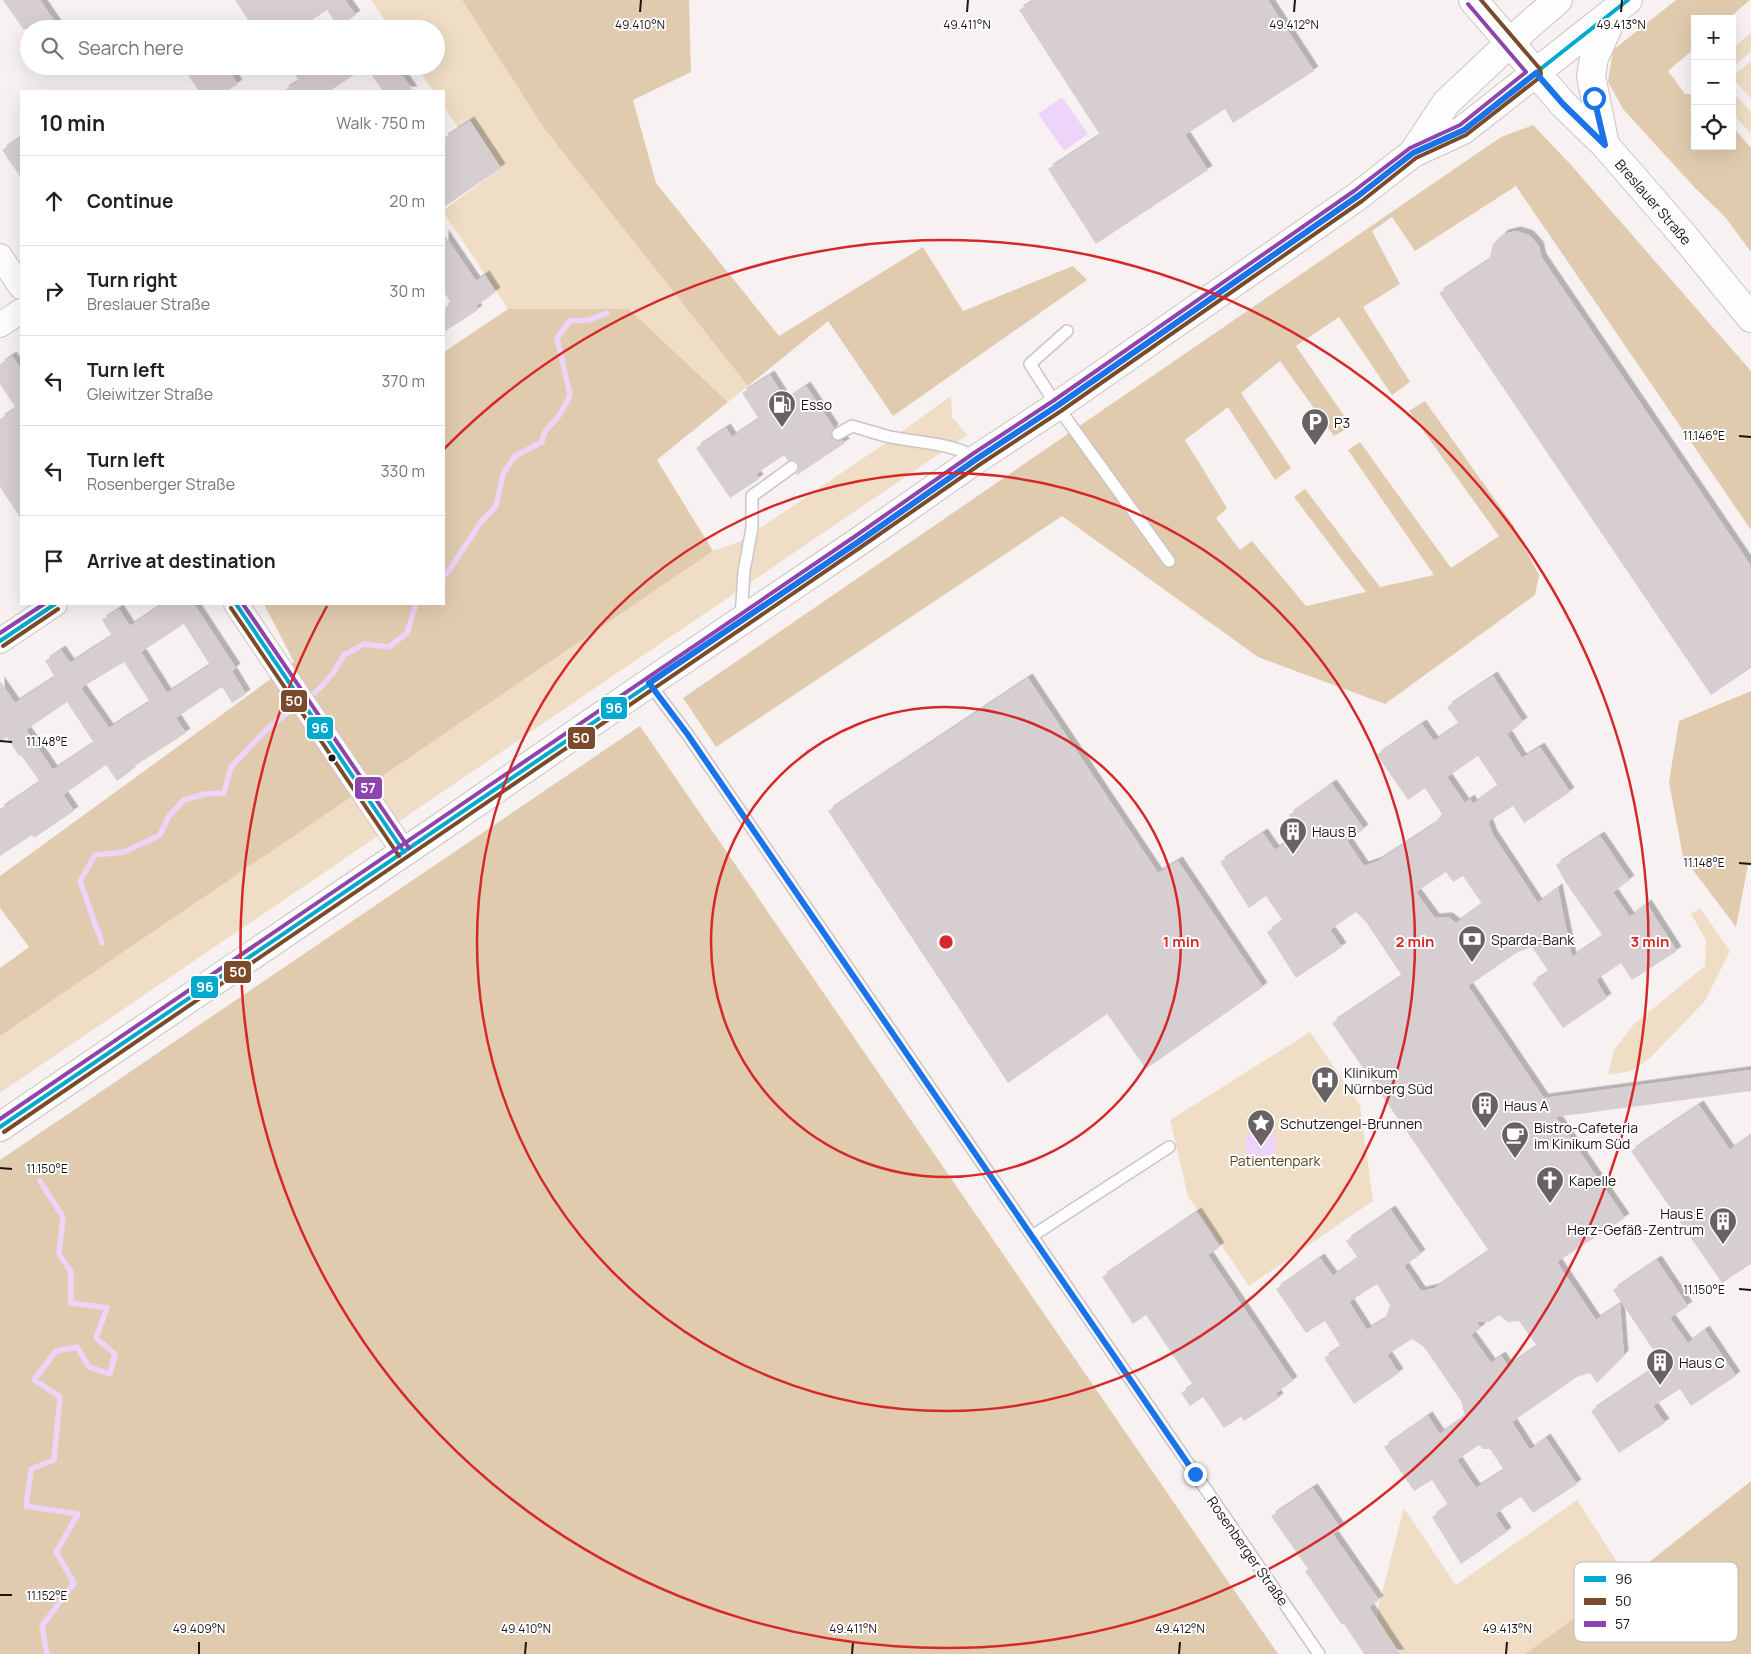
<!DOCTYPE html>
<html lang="en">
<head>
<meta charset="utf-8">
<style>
  :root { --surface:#fff; --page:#f2f2f2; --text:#222; --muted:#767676; --line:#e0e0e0 }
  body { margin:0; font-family:Manrope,sans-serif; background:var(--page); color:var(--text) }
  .controls { position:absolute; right:15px; top:15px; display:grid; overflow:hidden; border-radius:0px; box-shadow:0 5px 20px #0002 }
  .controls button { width:45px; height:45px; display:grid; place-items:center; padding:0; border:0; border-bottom:1px solid var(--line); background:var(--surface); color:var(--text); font:25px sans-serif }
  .stop { position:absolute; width:15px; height:15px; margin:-11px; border:4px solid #1a73e8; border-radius:50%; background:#fff }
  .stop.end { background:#1a73e8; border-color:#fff; box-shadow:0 1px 5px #0008 }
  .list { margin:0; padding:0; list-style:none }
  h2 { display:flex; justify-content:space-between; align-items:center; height:65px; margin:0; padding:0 20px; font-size:21px }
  h2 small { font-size:16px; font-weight:400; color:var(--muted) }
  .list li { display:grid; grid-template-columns:32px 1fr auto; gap:15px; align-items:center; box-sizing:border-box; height:90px; padding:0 20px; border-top:1px solid var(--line) }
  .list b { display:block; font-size:19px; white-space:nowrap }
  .list p { margin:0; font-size:16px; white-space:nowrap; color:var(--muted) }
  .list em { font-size:16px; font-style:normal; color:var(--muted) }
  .icon { flex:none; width:28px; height:28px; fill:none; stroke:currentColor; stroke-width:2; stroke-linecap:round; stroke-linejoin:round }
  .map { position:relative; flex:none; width:1751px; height:1654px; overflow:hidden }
  .search { position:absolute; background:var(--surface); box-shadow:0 5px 20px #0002; left:20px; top:20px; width:425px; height:55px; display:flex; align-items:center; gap:12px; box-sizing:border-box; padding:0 18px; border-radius:28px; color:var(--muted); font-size:19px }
  .panel { position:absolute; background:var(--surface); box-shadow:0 5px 20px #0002; left:20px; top:90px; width:425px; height:515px; border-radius:0px }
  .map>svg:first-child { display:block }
  .green { fill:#efddc5 }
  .forest { fill:#e0cbaf }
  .water { fill:#edd4f9 }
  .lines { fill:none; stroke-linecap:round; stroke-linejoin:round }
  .stream { stroke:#edd4f9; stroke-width:5.5 }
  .building { fill:#d7ced2; fill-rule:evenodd; filter:url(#shadow) }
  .service-casing { stroke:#ccc3c4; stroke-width:14 }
  .minor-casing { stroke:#ccc3c4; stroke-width:26 }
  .secondary-casing { stroke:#ccc3c4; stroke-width:30 }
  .service { stroke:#fefdfd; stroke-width:11 }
  .minor { stroke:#fefdfd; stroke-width:24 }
  .secondary { stroke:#fefdfd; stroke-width:28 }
  .bus-1-casing { stroke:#fff; stroke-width:8 }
  .bus-2-casing { stroke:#fff; stroke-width:8 }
  .bus-3-casing { stroke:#fff; stroke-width:8 }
  .bus-1 { stroke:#00a9ce; stroke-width:4 }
  .bus-2 { stroke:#7a4b2a; stroke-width:4 }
  .bus-3 { stroke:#8e44ad; stroke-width:4 }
  .route { stroke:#1a73e8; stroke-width:6 }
  .ticks { fill:none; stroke:#1e1314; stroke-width:2 }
  .ring { fill:none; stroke:#d62828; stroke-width:2.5 }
  .bus-dot { fill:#1e1314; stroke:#fff; stroke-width:2 }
  .labels { text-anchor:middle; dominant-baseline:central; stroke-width:4; stroke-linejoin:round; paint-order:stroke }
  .street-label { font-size:14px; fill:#1e1314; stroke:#fff }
  .poi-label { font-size:14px; fill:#1e1314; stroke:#fff; text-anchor:start }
  .park-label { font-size:14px; fill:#5a421a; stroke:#fff }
  .key { fill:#fff; stroke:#bcb8b8; stroke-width:1 }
  .key-label { font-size:14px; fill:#1e1314 }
  .ticks-label { font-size:12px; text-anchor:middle; fill:#1e1314; stroke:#fff; stroke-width:4; stroke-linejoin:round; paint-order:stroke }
  .centre { fill:#d62828; stroke:#fff; stroke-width:2.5 }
  .ring-label { font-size:15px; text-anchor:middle; font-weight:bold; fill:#d62828; stroke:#fff; stroke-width:4; stroke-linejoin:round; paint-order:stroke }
  .line-badge { stroke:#fff; stroke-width:2 }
  .badge-label { font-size:14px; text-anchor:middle; font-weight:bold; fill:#fff }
</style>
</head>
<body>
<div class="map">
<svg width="1751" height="1654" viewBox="0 0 1751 1654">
  <defs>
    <filter id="shadow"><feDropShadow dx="4.5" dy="-4.5" stdDeviation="0" flood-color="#0004"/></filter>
  </defs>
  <rect width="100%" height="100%" fill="#f8f1f2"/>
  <path class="green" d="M371,0H462L543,127L748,386L728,402L629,309H508L444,213V210L501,168L470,120L458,128L444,107V91H433L416,66H436V29H391Z
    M1751,33V52L1732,68V49Z
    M1751,61V99L1732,77Z
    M1732,91L1751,112V134L1732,113Z
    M951,396L952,417L967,435L0,1093V1036L713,551L741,541L883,445Z
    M1700,908L1730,951L1705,1001L1651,1057L1631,1071L1608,1075L1614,1050L1634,1024L1705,966L1706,940L1691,914Z
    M1310,1032L1360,1105L1373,1201L1249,1286L1188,1196L1170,1120Z
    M1577,1500L1628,1579L1525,1654H1400L1378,1620V1608L1404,1508L1456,1585Z"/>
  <path class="forest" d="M462,0H689L691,72L633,100L656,183L779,336L923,247L963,311L1073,266L1087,280L893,416L828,321L748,386L543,127Z
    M1676,0H1750L1728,19H1695V48L1668,71L1685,94H1695V146H1732V126L1751,148V252L1725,217L1695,188L1623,109L1608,82L1613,50Z
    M1533,125L1571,165L1751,371V530L1516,186L1415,251L1392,217L1372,231L1400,284L1363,307L1410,382L1392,395L1339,317L1296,346L1351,426L1334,436L1280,361L1241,393L1291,468L1275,480L1228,407L1185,440L1227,508L1216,518L1240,550L1252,541L1306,606L1366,592L1294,497L1305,489L1380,587L1434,575L1348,450L1360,442L1451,568L1499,536L1409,411L1425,401L1513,525L1539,575L1535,595L1385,704L1258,657L1062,516L716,747L683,698L1501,137Z
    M508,309H629L728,402L657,460L713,551L0,1036V968L29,947L0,908V876L294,662L264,604H444V352Z
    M1751,691V864L1748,865L1736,927L1683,857L1669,782L1679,721Z
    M640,726L1278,1654H0V1160Z
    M1751,1481V1654H1525L1628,1579Z"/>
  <path class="water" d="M1062,97L1088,134L1064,151L1038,114Z
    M1245 1144a16 16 0 1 1 32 0a16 16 0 1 1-32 0Z"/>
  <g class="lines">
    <path class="stream" d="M444,575L448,572L481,522L496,506L503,474L515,456L542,442C543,428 553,425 560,414C564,408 567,402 570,395L557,338L570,321L589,320L607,313
      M307,699L320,688L333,673L344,655L364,644L389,647L407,633L416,604
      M102,943L80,881L95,855L124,852L160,835L169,816L184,800L205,794L224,793L231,767L269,727L297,706
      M40,1181L63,1217L59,1254L71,1272V1303L107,1308L96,1338L115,1354L110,1374L89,1367L77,1347L56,1351L34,1380L60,1397L54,1460L31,1469L26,1506L78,1514L56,1552L74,1583L42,1626L47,1654"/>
  </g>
  <path class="building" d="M3,0H40L60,29H23Z
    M235,0H345L356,15L338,27L327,10L299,29H254Z
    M1035,0H1268L1314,71L1233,123L1225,109L1185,135L1208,170L1096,244L1048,169L1100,135L1019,10Z
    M182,66H221L225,72L229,70L238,84L227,91H199Z
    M289,66H396L413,91H383L366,67L330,91H283L299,81Z
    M470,121L501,168L444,207V138Z
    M21,137V178L2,150Z
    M1516,231L1529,235L1539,246L1542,258L1751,566V668L1711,695L1439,293L1489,260L1493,244L1504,234Z
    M444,234L476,281L485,275L496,292L476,306L478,310L444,332V308L451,303L444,292Z
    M12,356L21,369V519L0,487V419L16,408L0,384V364Z
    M770,375L786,400L806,386L834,428L831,433L832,438L837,441L843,440L845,443L797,475L796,473L799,470L798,463L795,460L788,461L784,455L756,474L759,479L730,498L696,448L726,428L732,437L759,419L742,393Z
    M163,604H194L236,668L232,671L246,694L232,703L222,687L176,718L186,733L130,769L131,771L117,781L106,765L63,795L74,811L34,838L32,835L0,856V809L40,782L21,755L19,756L7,737L0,742V681L15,703L55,677L45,661L61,650L70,663L112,636L102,620L119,609L130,626ZM184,624L210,665L167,693L141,652ZM124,662L150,702L109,728L81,688ZM67,702L94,743L53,770L26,730Z
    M1493,676L1523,722L1507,734L1522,758L1540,747L1570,792L1524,823L1513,806L1488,822L1493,835L1538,903L1558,888L1572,957L1603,936L1566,883L1556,865L1600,836L1630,880L1613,892L1630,917L1647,904L1677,951L1632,980L1621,963L1596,980L1607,998L1563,1028L1532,983L1549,972L1532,947L1518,952L1468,986L1544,1098L1751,1070V1091L1556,1117L1625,1218L1557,1262L1596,1320L1620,1304L1624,1355L1597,1383L1590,1373L1577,1377L1512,1422L1530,1450L1546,1438L1577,1484L1533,1513L1521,1497L1495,1514L1507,1532L1461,1564L1432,1517L1448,1505L1432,1480L1414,1491L1384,1447L1428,1416L1440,1434L1465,1416L1461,1401L1424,1347L1412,1339L1387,1355L1399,1373L1354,1404L1324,1358L1341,1347L1325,1321L1306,1333L1276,1289L1320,1258L1333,1276L1358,1258L1346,1241L1391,1210L1421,1254L1404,1266L1421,1291L1435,1288L1489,1251L1332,1023L1402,976L1366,922L1356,912L1330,930L1342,947L1296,978L1267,932L1283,921L1266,896L1249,908L1220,862L1263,833L1275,850L1301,833L1289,815L1332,784L1364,829L1347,841L1364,866L1378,861L1433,825L1442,814L1425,788L1408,800L1377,755L1422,724L1434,741L1459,724L1447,707ZM1478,756L1498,786L1473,804L1470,799L1465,803L1447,777ZM1446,872L1453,882L1463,876L1482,904L1456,923L1448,917L1435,918L1416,892ZM1377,1284L1390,1305L1385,1319L1367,1330L1349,1302ZM1499,1315L1508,1322L1519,1321L1537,1346L1508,1366L1501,1356L1491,1363L1471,1335L1481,1328L1477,1322H1489ZM1479,1445L1483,1449H1490L1504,1470L1476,1488L1457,1460Z
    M1028,678L1158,873L1178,861L1263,987L1146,1069L1107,1014L1008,1083L828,811Z
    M1699,1105L1730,1150L1751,1135V1264L1722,1283L1631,1151Z
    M1197,1212L1220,1247L1208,1255L1293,1381L1276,1393L1279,1398L1244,1421L1241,1417L1224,1428L1203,1397L1190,1406L1181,1393L1193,1385L1146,1315L1133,1324L1102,1277Z
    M1657,1260L1688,1306L1670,1318L1688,1343L1705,1330L1736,1376L1691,1406L1680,1389L1653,1406L1665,1423L1619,1453L1591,1411L1662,1363L1613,1290Z
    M1313,1488L1341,1529L1333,1534L1379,1600L1369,1607L1400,1654H1364L1344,1624L1342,1625L1305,1571L1308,1569L1271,1516Z"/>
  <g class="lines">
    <g class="service-casing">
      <path id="service" d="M1067,331L1030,364L1057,406L1169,561
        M838,434L852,426C863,429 875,433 886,436C916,443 950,442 977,458
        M741,619L744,571L752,528V496L792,467
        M649,683L688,735L1319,1654
        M1032,1236L1169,1147"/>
    </g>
    <g class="minor-casing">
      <path id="minor" d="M0,256L21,287
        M0,325L21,311
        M236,604L404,852
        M0,641L55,604"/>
    </g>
    <g class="secondary-casing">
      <g id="secondary">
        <path id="s1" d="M1473,0L1563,104L1605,145L1684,236L1751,318"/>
        <path d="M1605,145L1591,76L1594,58L1614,14"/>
        <path d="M1413,153L1446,103L1530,24L1558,0"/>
        <path d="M0,1127L435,831L649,683L858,542L978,458L1057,406L1358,196L1413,153L1463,130L1628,0"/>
      </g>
    </g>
    <use href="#service" class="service"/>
    <use href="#minor" class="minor"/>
    <use href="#secondary" class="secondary"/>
    <g class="bus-1-casing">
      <path id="bus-1" d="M236,604L404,852
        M0,641L55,604
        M0,1127L858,542L978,458L1057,406L1358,196L1413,153L1463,130L1628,0"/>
    </g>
    <g class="bus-2-casing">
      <path id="bus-2" d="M231,608L399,856
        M3,646L58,609
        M4,1132L861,547L982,463L1061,411L1362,201L1416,158L1466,135L1539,78L1541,74L1540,69L1481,0"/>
    </g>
    <g class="bus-3-casing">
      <path id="bus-3" d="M243,604L409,848
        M0,633L44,604
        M0,1119L854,537L974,453L1053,401L1354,191L1410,148L1460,125L1526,72L1468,4"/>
    </g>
    <use href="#bus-1" class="bus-1"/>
    <use href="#bus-2" class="bus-2"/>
    <use href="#bus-3" class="bus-3"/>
  </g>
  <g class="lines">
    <path class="route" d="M1195,1474L688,735L649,683L858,542L978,458L1057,406L1358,196L1413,153L1464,130L1536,73L1563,104L1605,145L1594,98"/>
  </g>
  <path class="ticks" d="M640,12L641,0M967,12L968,0M1294,12L1295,0M1621,12L1622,0M1739,436L1751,437M0,741L12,742M1739,863L1751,864M0,1168L12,1169M1739,1289L1751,1290M0,1595H12M199,1654V1642M525,1654L526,1642M852,1654L853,1642M1179,1654L1180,1642M1506,1654L1507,1642"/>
  <g class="ring">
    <circle cx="946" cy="942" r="235"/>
    <circle cx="946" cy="942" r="469"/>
    <path d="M444 449A704 704 0 1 1 327 606"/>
  </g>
  <defs>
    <g id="fuel-pin" transform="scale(1.4375)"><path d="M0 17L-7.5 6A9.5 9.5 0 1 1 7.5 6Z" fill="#6a6162" stroke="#fff"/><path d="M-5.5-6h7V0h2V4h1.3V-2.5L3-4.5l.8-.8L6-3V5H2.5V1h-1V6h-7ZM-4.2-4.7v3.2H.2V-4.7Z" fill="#fff"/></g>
    <g id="parking-pin" transform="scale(1.4375)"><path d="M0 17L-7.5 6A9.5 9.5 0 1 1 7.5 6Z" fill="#6a6162" stroke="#fff"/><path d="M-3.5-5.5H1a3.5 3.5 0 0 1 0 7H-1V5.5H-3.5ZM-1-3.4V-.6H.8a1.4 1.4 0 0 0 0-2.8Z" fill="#fff"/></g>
    <g id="building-pin" transform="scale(1.4375)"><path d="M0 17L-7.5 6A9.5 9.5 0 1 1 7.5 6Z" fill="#6a6162" stroke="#fff"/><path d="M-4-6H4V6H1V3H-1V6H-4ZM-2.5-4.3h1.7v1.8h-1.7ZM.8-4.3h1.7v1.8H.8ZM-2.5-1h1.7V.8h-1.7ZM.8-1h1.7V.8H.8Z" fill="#fff"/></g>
    <g id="bank-pin" transform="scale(1.4375)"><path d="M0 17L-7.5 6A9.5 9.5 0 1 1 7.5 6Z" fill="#6a6162" stroke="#fff"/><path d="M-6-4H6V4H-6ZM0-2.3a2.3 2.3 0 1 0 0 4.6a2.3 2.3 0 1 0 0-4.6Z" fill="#fff"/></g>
    <g id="hospital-pin" transform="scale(1.4375)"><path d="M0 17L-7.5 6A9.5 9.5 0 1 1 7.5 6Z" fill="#6a6162" stroke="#fff"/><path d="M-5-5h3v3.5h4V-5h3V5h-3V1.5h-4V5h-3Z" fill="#fff"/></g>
    <g id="sight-pin" transform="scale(1.4375)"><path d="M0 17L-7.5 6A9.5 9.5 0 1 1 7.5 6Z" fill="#6a6162" stroke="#fff"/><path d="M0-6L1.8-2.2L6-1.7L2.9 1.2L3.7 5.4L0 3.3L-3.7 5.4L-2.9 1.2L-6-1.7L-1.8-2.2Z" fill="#fff"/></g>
    <g id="cafe-pin" transform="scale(1.4375)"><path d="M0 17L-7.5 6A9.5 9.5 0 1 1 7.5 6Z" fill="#6a6162" stroke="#fff"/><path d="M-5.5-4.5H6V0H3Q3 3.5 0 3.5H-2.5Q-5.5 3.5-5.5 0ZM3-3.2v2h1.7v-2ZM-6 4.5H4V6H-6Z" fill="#fff"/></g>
    <g id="church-pin" transform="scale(1.4375)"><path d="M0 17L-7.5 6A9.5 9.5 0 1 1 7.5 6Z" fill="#6a6162" stroke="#fff"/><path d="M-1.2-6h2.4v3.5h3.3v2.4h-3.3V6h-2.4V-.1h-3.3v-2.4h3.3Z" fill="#fff"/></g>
  </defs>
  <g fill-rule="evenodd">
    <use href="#fuel-pin" x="782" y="404"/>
    <use href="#parking-pin" x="1315" y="422"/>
    <use href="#building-pin" x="1293" y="831"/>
    <use href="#bank-pin" x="1472" y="939"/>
    <use href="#hospital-pin" x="1325" y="1080"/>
    <use href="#building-pin" x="1485" y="1105"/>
    <use href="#sight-pin" x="1261" y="1123"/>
    <use href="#cafe-pin" x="1515" y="1135"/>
    <use href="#church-pin" x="1550" y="1180"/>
    <use href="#building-pin" x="1723" y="1221"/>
    <use href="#building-pin" x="1660" y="1362"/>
  </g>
  <circle class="bus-dot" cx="332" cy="758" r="4.5"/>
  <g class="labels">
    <g class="street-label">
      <text stroke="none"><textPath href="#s1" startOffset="271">Breslauer Straße</textPath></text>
      <text transform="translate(1248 1551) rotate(55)">Rosenberger Straße</text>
    </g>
    <g class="poi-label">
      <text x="801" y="404">Esso</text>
      <text x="1334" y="422">P3</text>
      <text x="1312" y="831">Haus B</text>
      <text x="1491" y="939">Sparda-Bank</text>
      <text x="1344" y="1072">Klinikum<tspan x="1344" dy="16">Nürnberg Süd</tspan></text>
      <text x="1504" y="1105">Haus A</text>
      <text x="1280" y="1123">Schutzengel-Brunnen</text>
      <text x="1534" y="1127">Bistro-Cafeteria<tspan x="1534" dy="16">im Kinikum Süd</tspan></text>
      <text x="1569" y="1180">Kapelle</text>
      <text x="1704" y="1213" text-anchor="end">Haus E<tspan x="1704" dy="16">Herz-Gefäß-Zentrum</tspan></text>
      <text x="1679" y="1362">Haus C</text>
    </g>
    <g class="park-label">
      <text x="1275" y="1160">Patientenpark</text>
    </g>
  </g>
  <rect x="1574" y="1562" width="164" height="80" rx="8" class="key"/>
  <rect x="1584" y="1576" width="22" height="6" fill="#00a9ce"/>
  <rect x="1584" y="1598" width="22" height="7" fill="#7a4b2a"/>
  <rect x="1584" y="1621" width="22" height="6" fill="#8e44ad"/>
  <g class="key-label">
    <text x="1615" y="1584">96</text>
    <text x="1615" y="1606">50</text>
    <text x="1615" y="1629">57</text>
  </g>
  <g class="ticks-label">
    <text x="640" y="29">49.410°N</text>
    <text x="967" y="29">49.411°N</text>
    <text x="1294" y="29">49.412°N</text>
    <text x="1621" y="29">49.413°N</text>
    <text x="1704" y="440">11.146°E</text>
    <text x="47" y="746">11.148°E</text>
    <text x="1704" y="867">11.148°E</text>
    <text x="47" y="1173">11.150°E</text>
    <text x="1704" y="1294">11.150°E</text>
    <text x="47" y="1600">11.152°E</text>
    <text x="199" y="1633">49.409°N</text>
    <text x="526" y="1633">49.410°N</text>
    <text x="853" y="1633">49.411°N</text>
    <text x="1180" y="1633">49.412°N</text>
    <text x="1507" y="1633">49.413°N</text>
  </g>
  <circle cx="946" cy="942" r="8" class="centre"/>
  <g class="ring-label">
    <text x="1181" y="947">1 min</text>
    <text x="1415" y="947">2 min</text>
    <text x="1650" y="947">3 min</text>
  </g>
  <g class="line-badge">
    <rect x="280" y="689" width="28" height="24" rx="5" fill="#7a4b2a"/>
    <rect x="600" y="696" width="28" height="24" rx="5" fill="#00a9ce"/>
    <rect x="306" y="716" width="28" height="24" rx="5" fill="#00a9ce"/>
    <rect x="567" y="726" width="29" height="24" rx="5" fill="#7a4b2a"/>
    <rect x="354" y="776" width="29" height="24" rx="5" fill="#8e44ad"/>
    <rect x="223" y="960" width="29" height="24" rx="5" fill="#7a4b2a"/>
    <rect x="190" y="975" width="29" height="24" rx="5" fill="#00a9ce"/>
  </g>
  <g class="badge-label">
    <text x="294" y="706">50</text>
    <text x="614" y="713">96</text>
    <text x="320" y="733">96</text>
    <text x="581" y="743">50</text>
    <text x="368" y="793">57</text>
    <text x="238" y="977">50</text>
    <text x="205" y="992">96</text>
  </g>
</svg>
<div class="controls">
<button>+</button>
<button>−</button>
<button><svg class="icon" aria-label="locate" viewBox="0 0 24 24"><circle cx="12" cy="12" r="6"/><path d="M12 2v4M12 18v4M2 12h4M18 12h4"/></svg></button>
</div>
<div class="stop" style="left:1594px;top:98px"></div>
<div class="stop end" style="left:1195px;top:1474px"></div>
<div class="search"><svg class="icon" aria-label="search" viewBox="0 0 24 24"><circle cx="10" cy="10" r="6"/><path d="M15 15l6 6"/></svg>Search here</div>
<section class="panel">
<h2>10 min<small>Walk · 750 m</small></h2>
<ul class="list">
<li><svg class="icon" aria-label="ahead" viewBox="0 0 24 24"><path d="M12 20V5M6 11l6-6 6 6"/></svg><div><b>Continue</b></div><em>20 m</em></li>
<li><svg class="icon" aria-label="right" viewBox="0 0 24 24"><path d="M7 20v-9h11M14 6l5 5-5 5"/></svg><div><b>Turn right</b><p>Breslauer Straße</p></div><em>30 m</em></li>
<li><svg class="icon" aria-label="left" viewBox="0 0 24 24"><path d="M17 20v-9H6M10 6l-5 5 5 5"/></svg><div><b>Turn left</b><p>Gleiwitzer Straße</p></div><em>370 m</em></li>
<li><svg class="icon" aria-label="left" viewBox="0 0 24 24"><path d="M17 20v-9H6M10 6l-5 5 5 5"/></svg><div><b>Turn left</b><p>Rosenberger Straße</p></div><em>330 m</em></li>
<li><svg class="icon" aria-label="arrive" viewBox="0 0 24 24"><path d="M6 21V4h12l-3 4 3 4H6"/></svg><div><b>Arrive at destination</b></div></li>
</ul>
</section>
</div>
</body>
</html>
